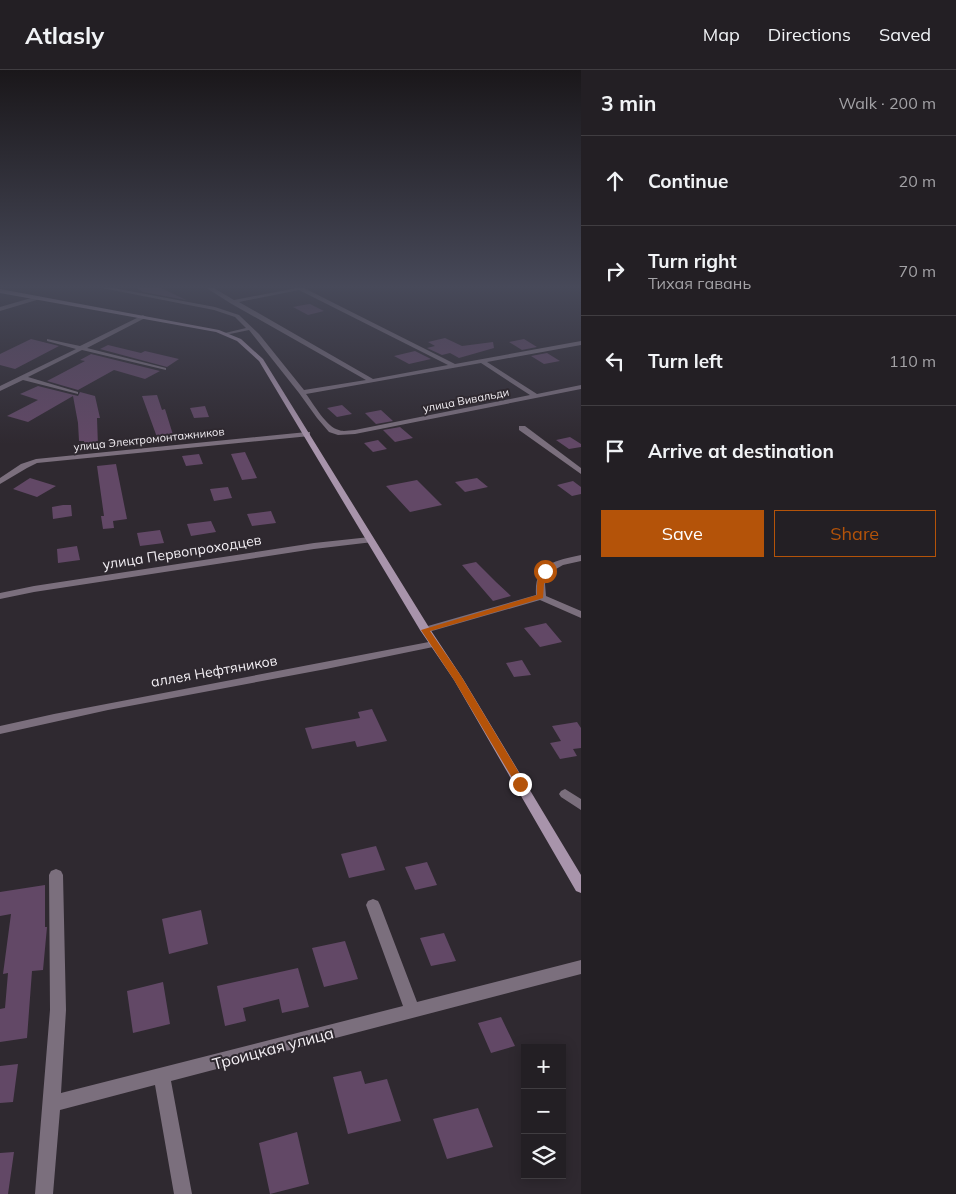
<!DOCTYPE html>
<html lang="en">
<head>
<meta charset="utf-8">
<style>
  :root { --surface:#231f24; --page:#2f2c31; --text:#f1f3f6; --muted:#a3a2a6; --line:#403d41; --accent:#b45309 }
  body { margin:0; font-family:Mulish,sans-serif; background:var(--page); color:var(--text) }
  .controls { position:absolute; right:15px; bottom:15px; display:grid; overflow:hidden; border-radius:0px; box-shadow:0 2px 12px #0003 }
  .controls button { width:45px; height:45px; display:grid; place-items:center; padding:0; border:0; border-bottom:1px solid var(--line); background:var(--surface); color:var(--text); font:25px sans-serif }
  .stop { position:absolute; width:15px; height:15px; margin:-11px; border:4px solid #b45309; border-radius:50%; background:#fff }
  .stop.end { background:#b45309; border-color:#fff; box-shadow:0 1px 5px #0008 }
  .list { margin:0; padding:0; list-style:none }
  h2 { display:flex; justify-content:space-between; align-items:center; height:65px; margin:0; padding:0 20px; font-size:21px }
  h2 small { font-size:16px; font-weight:400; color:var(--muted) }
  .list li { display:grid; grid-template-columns:32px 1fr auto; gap:15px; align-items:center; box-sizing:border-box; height:90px; padding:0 20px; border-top:1px solid var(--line) }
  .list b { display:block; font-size:19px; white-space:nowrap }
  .list p { margin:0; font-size:16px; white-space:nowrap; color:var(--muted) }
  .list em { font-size:16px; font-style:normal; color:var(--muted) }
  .actions { display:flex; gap:10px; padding:15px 20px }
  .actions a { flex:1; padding:11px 0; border:1px solid var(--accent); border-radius:0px; text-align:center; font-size:18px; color:var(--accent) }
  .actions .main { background:var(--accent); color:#fff }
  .icon { flex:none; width:28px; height:28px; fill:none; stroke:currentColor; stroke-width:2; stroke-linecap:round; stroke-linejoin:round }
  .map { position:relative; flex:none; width:581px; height:1124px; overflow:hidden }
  header { display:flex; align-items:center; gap:30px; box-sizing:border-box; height:70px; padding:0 25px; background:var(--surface); border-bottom:1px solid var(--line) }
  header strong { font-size:24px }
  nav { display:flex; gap:28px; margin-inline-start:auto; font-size:18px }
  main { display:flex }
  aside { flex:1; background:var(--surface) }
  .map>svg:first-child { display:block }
  .building { fill:#624866 }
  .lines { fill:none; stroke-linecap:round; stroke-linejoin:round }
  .street { fill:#7b6f7d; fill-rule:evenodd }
  .secondary { fill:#a894ab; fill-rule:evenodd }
  .route { fill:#b45309 }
  .labels { text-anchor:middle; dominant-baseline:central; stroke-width:4; stroke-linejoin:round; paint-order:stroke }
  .far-street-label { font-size:11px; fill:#f3eff4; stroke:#2f2930 }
  .street-label { font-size:14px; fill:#f3eff4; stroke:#2f2930 }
  .near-street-label { font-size:16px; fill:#f3eff4; stroke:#2f2930 }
</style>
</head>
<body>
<header>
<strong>Atlasly</strong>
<nav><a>Map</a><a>Directions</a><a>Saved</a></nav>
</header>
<main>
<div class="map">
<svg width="581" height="1124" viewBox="0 0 581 1124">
  <rect width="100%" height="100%" fill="#2f2930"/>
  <path class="building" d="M135,217H159L186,230L143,222Z
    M309,234H310L324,241L308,245L293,237Z
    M445,268L462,276L493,272L494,278L459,288L450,283L442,285L427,278L435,276L428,272Z
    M31,269L59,276L15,299L0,295V284Z
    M524,269L537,277L522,280L509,272Z
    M108,275L141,283L145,281L179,289L167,297L100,279Z
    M415,281L431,289L409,294L394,286Z
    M547,283L560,291L544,294L531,286Z
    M91,284L160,301L145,309L114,300L78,320L47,311L85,291L80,290Z
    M38,316L78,326L80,322L95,326L100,348H97L98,376L85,377L84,371H79L78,353L73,326L28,352L7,346L38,330L20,324Z
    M157,325L162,340L165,339L174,368L158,370L142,326Z
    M342,335L352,344L337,347L327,338Z
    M205,336L209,347L194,348L190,338Z
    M381,340L393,351L376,354L365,343Z
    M400,357L413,368L395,372L383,360Z
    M570,367L581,374V377L569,379L556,370Z
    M378,370L387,379L373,382L364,373Z
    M245,382L257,408L242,410L231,384Z
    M199,384L203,394L186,396L182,386Z
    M116,394L127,449L113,451L114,458L103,459L101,446H104L97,396Z
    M30,408L56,416L37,427L13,419Z
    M477,408L488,417L465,422L455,412Z
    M417,410L442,435L410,442L386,416Z
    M573,411L581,417V424L572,426L557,415Z
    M228,417L232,428L214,431L210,419Z
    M63,435H71L72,446L53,449L52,437Z
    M271,441L276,453L252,456L247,444Z
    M211,451L216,462L191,466L187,454Z
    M160,460L164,473L140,476L137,463Z
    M77,476L80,490L58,493L57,479Z
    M476,492L496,512L511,526L493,531L462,495Z
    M546,553L562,572L540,577L524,558Z
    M522,590L531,605L514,607L506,593Z
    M372,639L387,671L357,677L355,671L312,679L305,658L360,648L358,642Z
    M577,652L581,658V678L573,679L577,686L560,689L550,673L561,671L552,656Z
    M376,776L385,800L349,808L341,784Z
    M427,792L437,815L415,820L405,797Z
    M45,815V857H47L43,900L32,901L27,968L0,972V939L5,938L8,903L3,904L11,844L0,846V822Z
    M201,840L208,874L169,884L162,849Z
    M444,863L456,891L431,896L420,868Z
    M345,871L358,909L324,917L312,878Z
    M298,898L309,937L282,943L279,929L243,938L246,951L225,956L217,916Z
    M163,912L170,954L133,963L127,921Z
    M501,947L515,976L491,983L478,953Z
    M18,994L13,1032L0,1033V996Z
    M361,1001L365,1014L387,1009L401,1051L348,1064L333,1007Z
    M478,1038L493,1077L447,1089L433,1049Z
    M297,1062L309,1114L270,1124L259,1073Z
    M14,1082L8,1124H0V1083Z"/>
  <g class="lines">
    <path class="street" d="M97,217H108L215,237L239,245L259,264L304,320L366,310L230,233L205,217H212L234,230L302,217L455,294L581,271V275L487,292L537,324L581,315V319L355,364L338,365L329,362L317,348L299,323L249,260L225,265V263L246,258L235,247L214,240ZM299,220L448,295L373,309L239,232ZM481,293L530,325L355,360C350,360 343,362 339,360C327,358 313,333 306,324Z
      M38,226L40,227V229L0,241V237Z
      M143,245L146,247L145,248L87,278L166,298V300L82,280L28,307L78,322V324L23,310L0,321V316L76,279L47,271V269L80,276Z
      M519,356H525L581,398V404L519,360Z
      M307,362H310V366L37,393L27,398L0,414V408L21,394L36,389Z
      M370,467L373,468L374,470L373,472L314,479L34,522L0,529V523L34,516L314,473Z
      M581,485V491L563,495L549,503L545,514L546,526L581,541V548L540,530L425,563L420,560L421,558L536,525C534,493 555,491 581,485Z
      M434,571L439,574L438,576L326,599L108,640L0,664V656L54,644Z
      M565,719L581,729V740L561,727L559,724L561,721Z
      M56,799L61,801L63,805L66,940L61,1023L403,936L366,835L368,831L373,829L378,831L380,835L417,932L581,890V904L171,1011L192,1124H174L155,1015L60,1040L53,1124H35L50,940L49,805L51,801Z"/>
    <path class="secondary" d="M0,219L219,260L241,269L263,289L430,559L463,609L581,805V823L576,821L454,610L420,560L259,291L237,271L216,262L0,223Z"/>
  </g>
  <linearGradient id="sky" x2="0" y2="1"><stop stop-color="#1a171a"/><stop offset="0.58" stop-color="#474959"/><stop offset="1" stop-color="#474959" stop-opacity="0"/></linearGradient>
  <rect width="581" height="374" fill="url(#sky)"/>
  <path class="route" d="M545,499L548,501L544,514L543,528L430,561L461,606L524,711L525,714L520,717L517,716L454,610L421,560L537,525C537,516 536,504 545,499Z"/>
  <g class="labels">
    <g class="far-street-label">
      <text transform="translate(466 330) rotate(-11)">улица Вивальди</text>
      <text transform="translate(149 369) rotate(-6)">улица Электромонтажников</text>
    </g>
    <g class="street-label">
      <text transform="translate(182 482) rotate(-9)">улица Первопроходцев</text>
      <text transform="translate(214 601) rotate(-10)">аллея Нефтяников</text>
    </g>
    <g class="near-street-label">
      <text transform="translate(273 978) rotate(-15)">Троицкая улица</text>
    </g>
  </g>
</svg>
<div class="controls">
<button>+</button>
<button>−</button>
<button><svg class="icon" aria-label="layers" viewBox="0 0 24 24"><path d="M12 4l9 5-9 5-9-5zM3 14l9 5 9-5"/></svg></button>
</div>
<div class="stop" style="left:545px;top:501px"></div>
<div class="stop end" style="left:520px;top:714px"></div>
</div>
<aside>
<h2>3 min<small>Walk · 200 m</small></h2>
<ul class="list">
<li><svg class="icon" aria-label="ahead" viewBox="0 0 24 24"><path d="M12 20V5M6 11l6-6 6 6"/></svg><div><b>Continue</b></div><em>20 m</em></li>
<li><svg class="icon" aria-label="right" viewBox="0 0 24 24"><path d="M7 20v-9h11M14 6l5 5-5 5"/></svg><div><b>Turn right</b><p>Тихая гавань</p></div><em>70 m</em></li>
<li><svg class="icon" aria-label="left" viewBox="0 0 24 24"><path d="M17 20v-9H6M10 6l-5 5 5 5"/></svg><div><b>Turn left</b></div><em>110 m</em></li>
<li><svg class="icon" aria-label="arrive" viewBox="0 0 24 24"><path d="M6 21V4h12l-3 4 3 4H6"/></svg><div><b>Arrive at destination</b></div></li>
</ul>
<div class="actions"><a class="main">Save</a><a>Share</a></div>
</aside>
</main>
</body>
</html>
